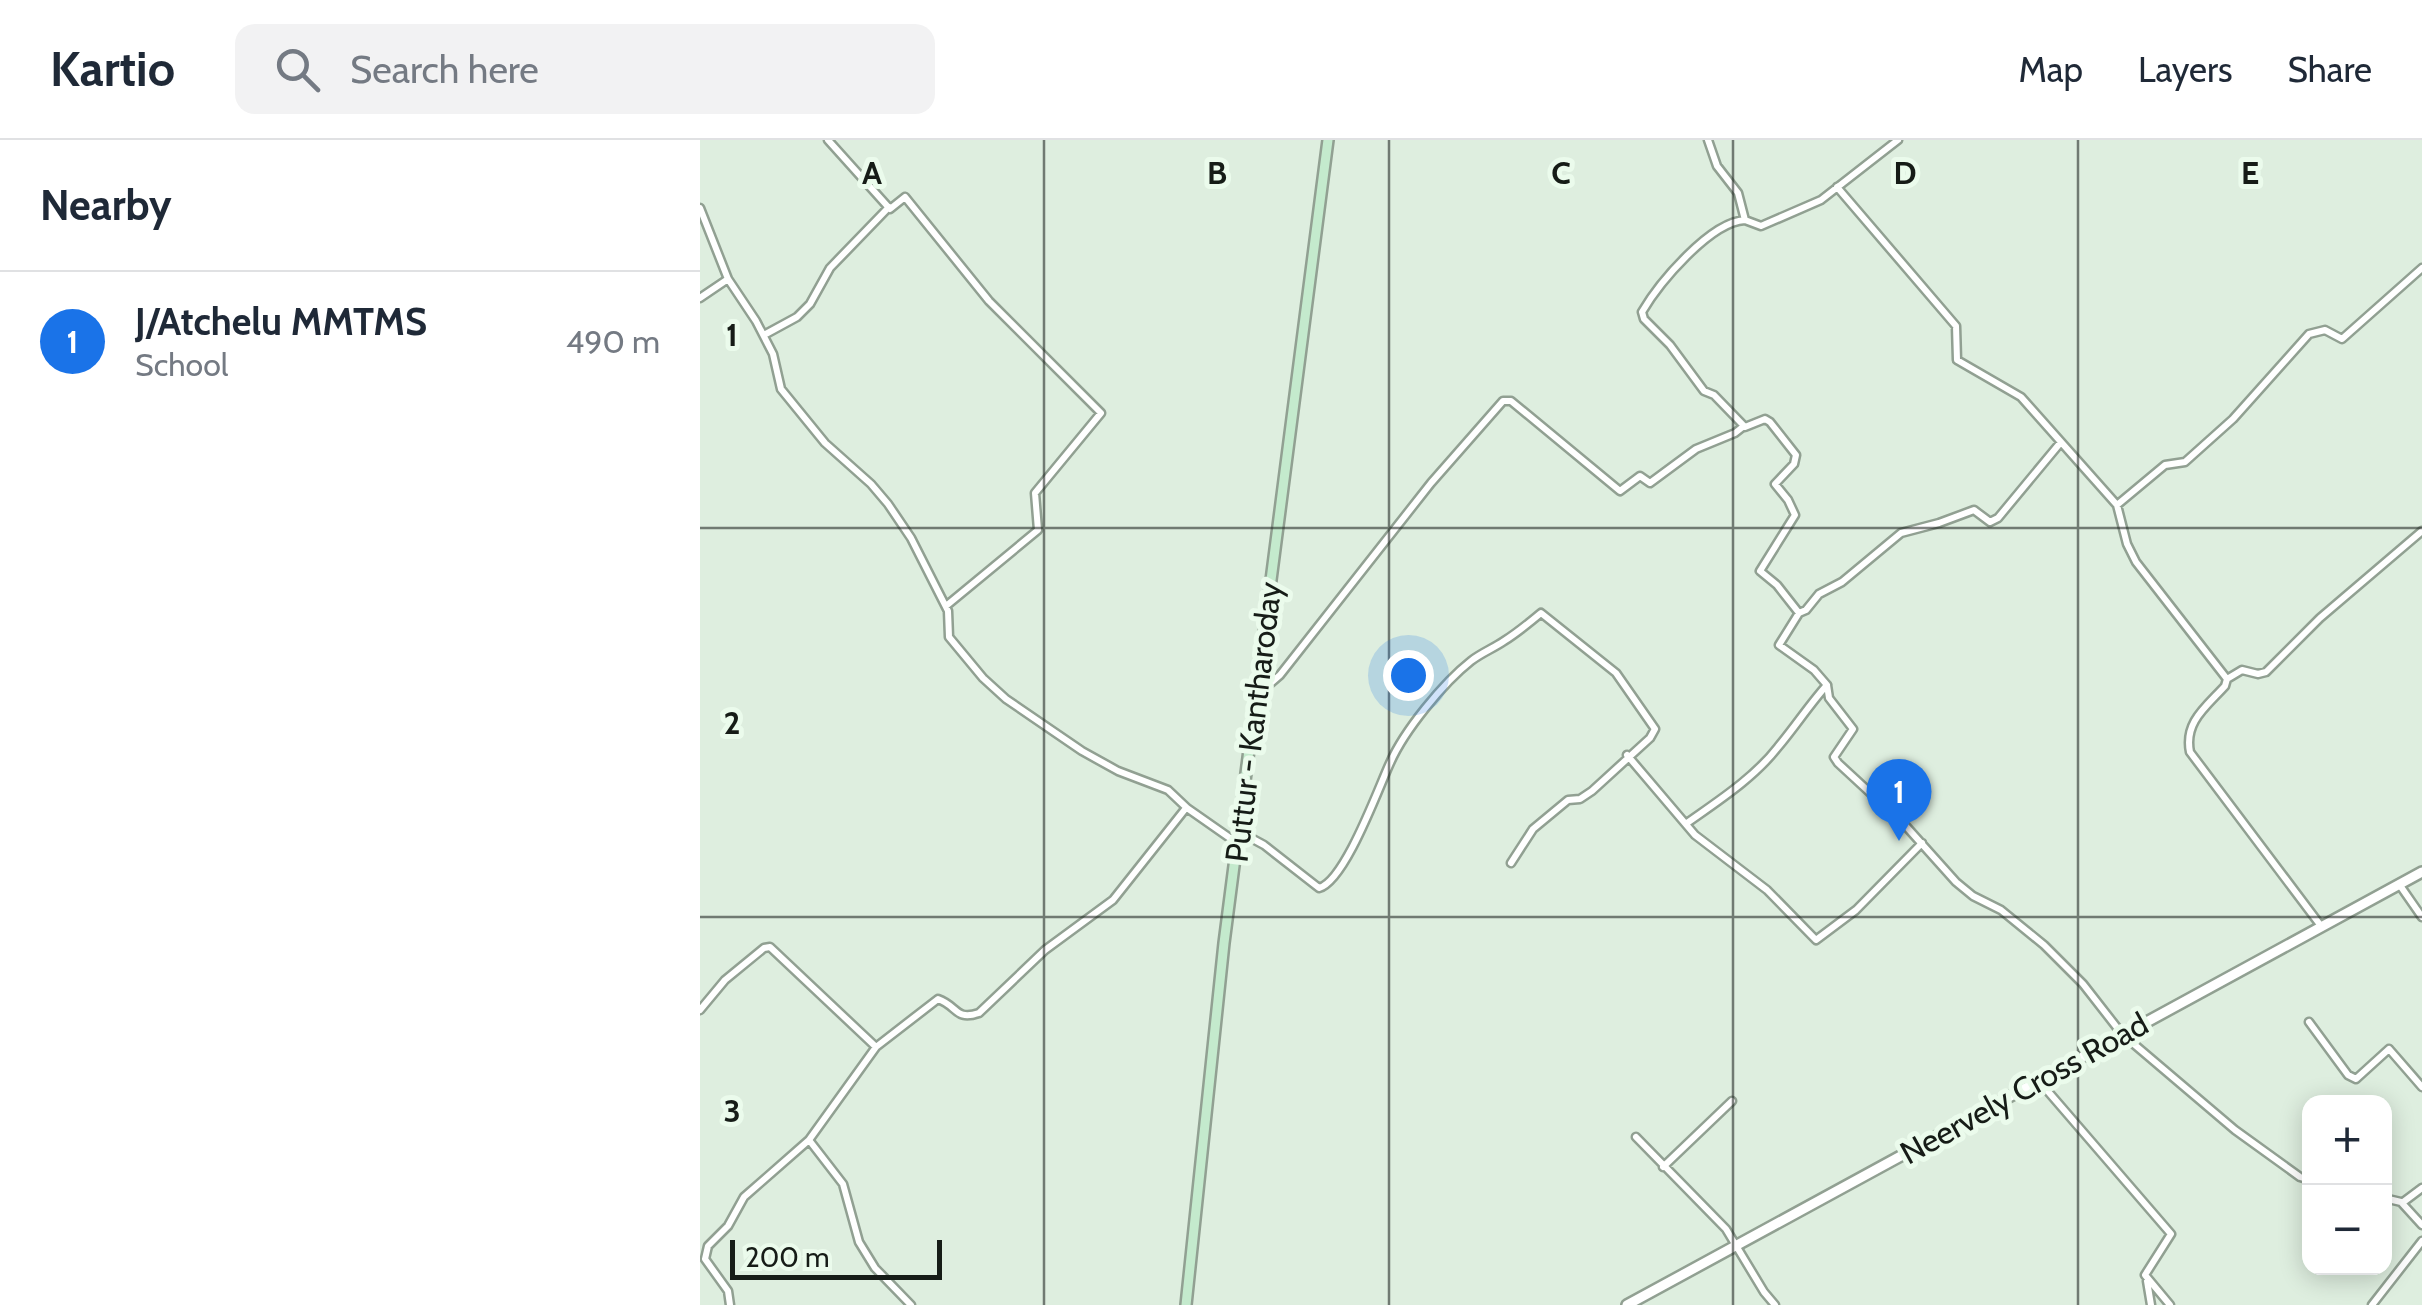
<!DOCTYPE html>
<html lang="en">
<head>
<meta charset="utf-8">
<style>
  :root { --surface:#fff; --page:#f2f2f3; --text:#1f2937; --muted:#747a83; --line:#e0e1e3; --accent:#1a73e8 }
  body { margin:0; font-family:Cabin,sans-serif; background:var(--page); color:var(--text) }
  .controls { position:absolute; right:30px; bottom:30px; display:grid; overflow:hidden; border-radius:20px; box-shadow:0 5px 25px #0003 }
  .controls button { width:90px; height:90px; display:grid; place-items:center; padding:0; border:0; border-bottom:2px solid var(--line); background:var(--surface); color:var(--text); font:50px sans-serif }
  .scale { position:absolute; left:30px; bottom:25px; width:212px; box-sizing:border-box; padding-left:10px; border:5px solid #161c17; border-top:0; font-size:28px; line-height:35px; white-space:nowrap; color:#161c17; -webkit-text-stroke:8px #ebfbec; paint-order:stroke }
  .you { position:absolute; left:708px; top:535px; width:35px; height:35px; margin:-25px; border:8px solid #fff; border-radius:50%; background:#1a73e8; box-shadow:0 0 0 15px #1a73e833 }
  .badge { display:grid; place-items:center; width:65px; height:65px; border-radius:50%; background:var(--accent); color:#fff; font-size:32px; font-weight:700 }
  .pin { position:absolute; translate:-50% -82px; filter:drop-shadow(0 2px 5px #0008) }
  .pin::after { content:''; position:absolute; top:52px; width:35px; height:30px; background:inherit; clip-path:polygon(0 0,100% 0,50% 100%) }
  .list { margin:0; padding:0; list-style:none }
  h2 { display:flex; justify-content:space-between; align-items:center; height:130px; margin:0; padding:0 40px; font-size:42px }
  h2 small { font-size:32px; font-weight:400; color:var(--muted) }
  .list li { display:grid; grid-template-columns:65px 1fr auto; gap:30px; align-items:center; box-sizing:border-box; height:140px; padding:0 40px; border-top:2px solid var(--line) }
  .list b { display:block; font-size:38px; white-space:nowrap }
  .list p { margin:0; font-size:32px; white-space:nowrap; color:var(--muted) }
  .list em { font-size:32px; font-style:normal; color:var(--muted) }
  .icon { flex:none; width:55px; height:55px; fill:none; stroke:currentColor; stroke-width:2; stroke-linecap:round; stroke-linejoin:round }
  .map { position:relative; flex:none; width:1722px; height:1165px; overflow:hidden }
  header { display:flex; align-items:center; gap:60px; box-sizing:border-box; height:140px; padding:0 50px; background:var(--surface); border-bottom:2px solid var(--line) }
  header strong { font-size:48px }
  nav { display:flex; gap:55px; margin-inline-start:auto; font-size:35px }
  .search { width:700px; height:90px; background:var(--page); display:flex; align-items:center; gap:25px; box-sizing:border-box; padding:0 35px; border-radius:20px; color:var(--muted); font-size:38px }
  main { display:flex }
  aside { flex:1; background:var(--surface) }
  .map>svg:first-child { display:block }
  .lines { fill:none; stroke-linecap:round; stroke-linejoin:round }
  .minor-casing { stroke:#91a092; stroke-width:11 }
  .tertiary-casing { stroke:#91a092; stroke-width:14 }
  .secondary-casing { stroke:#91a092; stroke-width:14 }
  .minor { stroke:#fff; stroke-width:6 }
  .tertiary { stroke:#fff; stroke-width:9 }
  .secondary { stroke:#c4eacd; stroke-width:9 }
  .grid { fill:none; stroke:#161c17; stroke-width:2.5; stroke-opacity:0.55 }
  .labels { text-anchor:middle; dominant-baseline:central; stroke-width:10; stroke-linejoin:round; paint-order:stroke }
  .street-label { font-size:32px; fill:#161c17; stroke:#ebfbec }
  .grid-label { font-size:32px; text-anchor:middle; font-weight:bold; fill:#161c17; stroke:#ebfbec; stroke-width:10; stroke-linejoin:round; paint-order:stroke }
</style>
</head>
<body>
<header>
<strong>Kartio</strong>
<div class="search"><svg class="icon" aria-label="search" viewBox="0 0 24 24"><circle cx="10" cy="10" r="6"/><path d="M15 15l6 6"/></svg>Search here</div>
<nav><a>Map</a><a>Layers</a><a>Share</a></nav>
</header>
<main>
<aside>
<h2>Nearby<small></small></h2>
<ul class="list">
<li><span class="badge">1</span><div><b>J/Atchelu MMTMS</b><p>School</p></div><em>490 m</em></li>
</ul>
</aside>
<div class="map">
<svg width="1722" height="1165" viewBox="0 0 1722 1165">
  <rect width="100%" height="100%" fill="#deeedf"/>
  <g class="lines">
    <g class="minor-casing">
      <path id="minor" d="M128,0L190,69L205,57L289,161L401,273L335,353L338,390L246,466
        M1008,0L1017,26L1038,53L1045,80L1061,86L1121,60L1198,0
        M1137,47L1256,186L1257,220L1321,257L1417,365L1427,404L1436,422L1527,539L1525,546C1506,567 1484,582 1490,612L1621,786
        M0,68L28,139L56,181L73,214L81,249L125,303L171,344L188,364L211,398L248,471L249,497L283,538L306,559L382,611L418,631L468,650L487,668L537,703
        M1045,80C1010,82 959,143 942,172L944,179L970,205L1004,251L1014,255L1045,287L1065,279L1070,282L1096,315L1094,324L1075,344L1088,360L1095,375L1060,431L1077,445L1099,473
        M0,158L28,139
        M64,195L97,177L110,164L130,128L189,67
        M1417,365L1465,325L1485,322L1533,279L1609,194L1625,190L1642,199L1722,128
        M1527,539L1542,530L1558,534L1566,532L1620,478L1722,391
        M1127,545L1129,558L1153,589L1134,617L1138,623L1204,684L1256,742L1273,756L1301,770L1344,805L1383,844L1422,894L1535,990L1600,1037L1610,1040
        M556,556L580,535L731,343L803,261H811L920,351L940,336L950,343L996,309L1035,293L1044,286
        M927,615L995,695L1067,750L1116,800L1156,770L1222,703
        M987,683C1018,661 1054,638 1078,607C1095,587 1109,565 1127,545L1114,530L1079,505L1099,473L1106,470L1119,454L1142,442L1201,393L1239,383L1274,370L1290,382L1298,378L1361,302
        M538,691L564,705L619,748C645,741 678,649 690,623C704,591 743,543 771,521C781,513 794,508 804,501C817,493 829,483 841,473L916,533L955,589L950,598L892,651L880,659L868,660L833,689L811,723
        M1699,744L1722,777
        M0,870L25,840L64,808L70,807L176,907
        M1609,882L1648,935L1656,939L1689,909L1722,947
        M1339,941L1471,1094L1445,1135L1470,1165
        M936,997L1026,1089L1064,1152L1075,1165
        M109,1000L143,1044L159,1102L175,1128L211,1165
        M963,1027L1032,961
        M1684,1058L1701,1062L1722,1085
        M1702,1063L1722,1048
        M1447,1141L1451,1165
        M30,1165L28,1151L5,1119L8,1106L28,1086L44,1057L109,1000L176,907L238,859C258,866 255,881 279,873L345,810L413,760L486,668
        M1672,1165L1722,1101"/>
    </g>
    <g class="tertiary-casing">
      <path id="tertiary" d="M927,1165L1722,732"/>
    </g>
    <g class="secondary-casing">
      <path id="secondary" d="M486,1165L524,803L628,0"/>
    </g>
    <use href="#minor" class="minor"/>
    <use href="#tertiary" class="tertiary"/>
    <use href="#secondary" class="secondary"/>
  </g>
  <path class="grid" d="M344,0V1165M689,0V1165M1033,0V1165M1378,0V1165M0,388H1722M0,777H1722"/>
  <g class="labels">
    <g class="street-label">
      <text transform="translate(553 582) rotate(-83)">Puttur - Kantharoday</text>
      <text transform="translate(1324 948) rotate(-29)">Neervely Cross Road</text>
    </g>
  </g>
  <g class="grid-label">
    <text x="172" y="44">A</text>
    <text x="517" y="44">B</text>
    <text x="861" y="44">C</text>
    <text x="1205" y="44">D</text>
    <text x="1550" y="44">E</text>
    <text x="32" y="206">1</text>
    <text x="32" y="594">2</text>
    <text x="32" y="982">3</text>
  </g>
</svg>
<div class="controls">
<button>+</button>
<button>−</button>
</div>
<div class="scale">200 m</div>
<div class="you"></div>
<div class="pin badge" style="left:1199px;top:701px">1</div>
</div>
</main>
</body>
</html>
